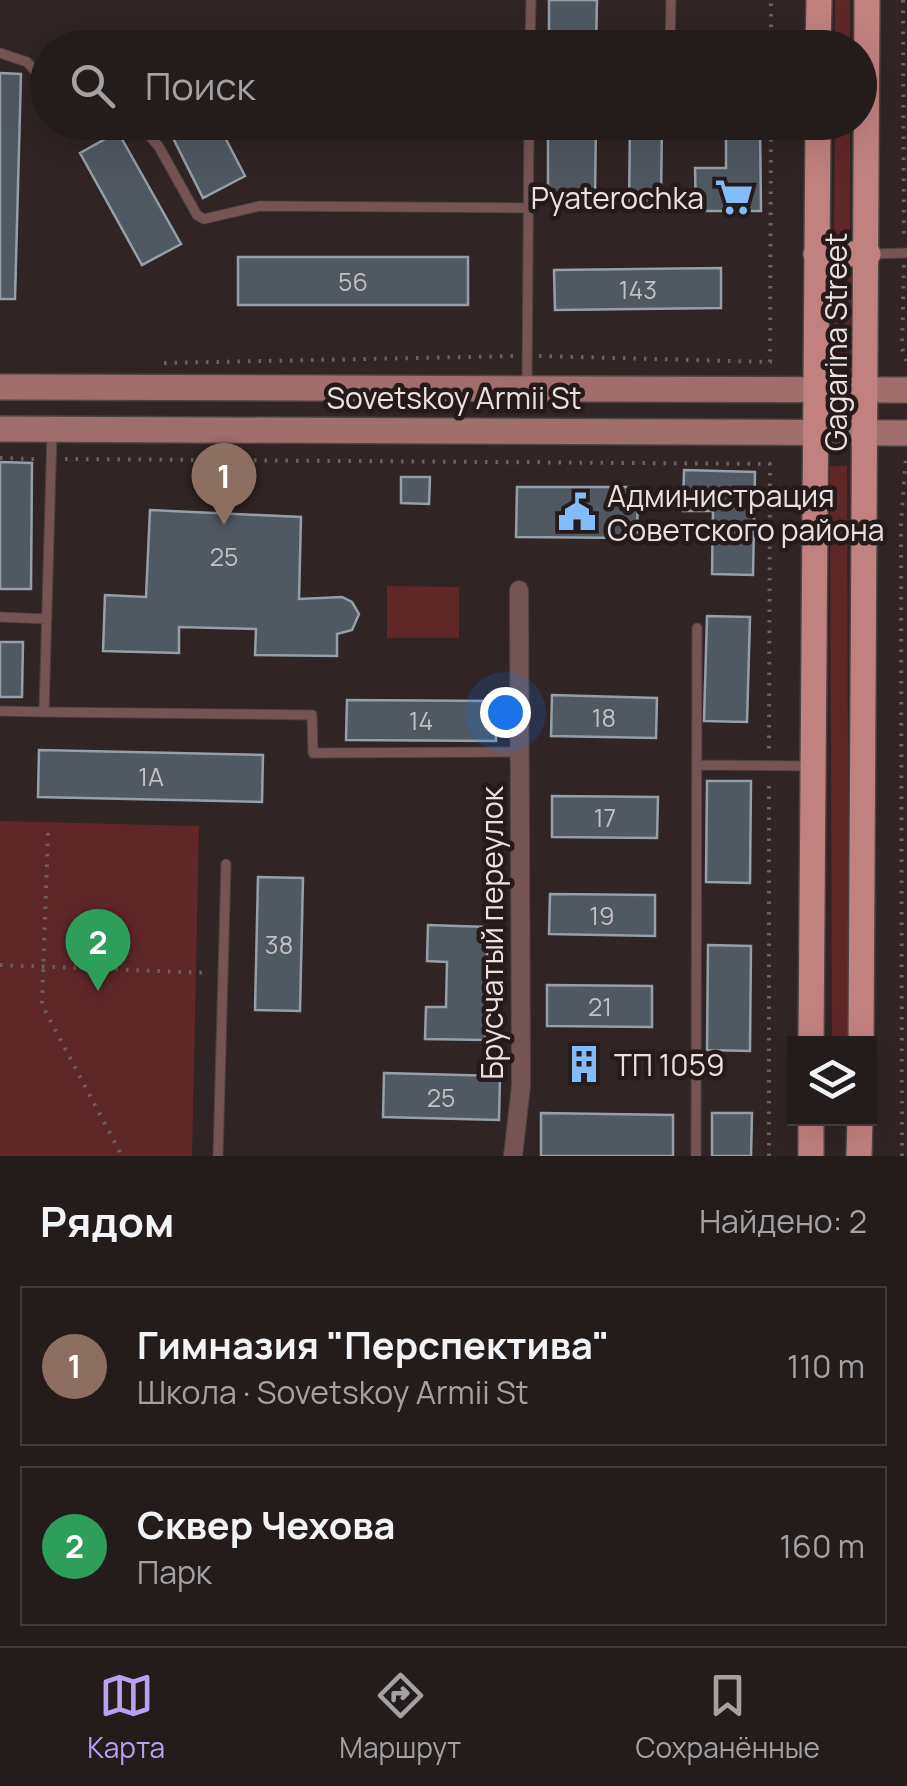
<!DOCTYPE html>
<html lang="ru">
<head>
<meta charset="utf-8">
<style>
  :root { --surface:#241b1b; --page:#2c2424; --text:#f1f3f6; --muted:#a3a1a3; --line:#41393a; --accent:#bca0f2 }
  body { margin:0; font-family:Manrope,sans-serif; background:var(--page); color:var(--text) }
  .controls { position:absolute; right:30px; bottom:30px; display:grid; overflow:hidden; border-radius:0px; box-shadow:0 10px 40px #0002 }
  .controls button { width:90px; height:90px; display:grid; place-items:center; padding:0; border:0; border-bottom:2px solid var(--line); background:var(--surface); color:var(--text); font:50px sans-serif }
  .you { position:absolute; left:505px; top:712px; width:35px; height:35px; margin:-25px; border:8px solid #fff; border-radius:50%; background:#1a73e8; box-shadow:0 0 0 15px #1a73e833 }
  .badge { display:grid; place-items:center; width:65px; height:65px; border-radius:50%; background:var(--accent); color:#fff; font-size:32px; font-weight:700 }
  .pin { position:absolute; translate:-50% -82px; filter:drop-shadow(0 2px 5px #0008) }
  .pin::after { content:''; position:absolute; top:52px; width:35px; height:30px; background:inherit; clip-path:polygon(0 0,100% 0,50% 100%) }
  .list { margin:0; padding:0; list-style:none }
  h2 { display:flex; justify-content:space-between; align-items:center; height:130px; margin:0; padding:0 40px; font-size:42px }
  h2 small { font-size:32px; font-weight:400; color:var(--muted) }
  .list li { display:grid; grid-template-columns:65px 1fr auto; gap:30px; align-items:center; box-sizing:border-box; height:160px; margin:0 20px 20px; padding:0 20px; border:2px solid var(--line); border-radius:0px }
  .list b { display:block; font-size:38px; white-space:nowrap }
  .list p { margin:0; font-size:32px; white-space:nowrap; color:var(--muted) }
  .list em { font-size:32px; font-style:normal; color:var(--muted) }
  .icon { flex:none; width:55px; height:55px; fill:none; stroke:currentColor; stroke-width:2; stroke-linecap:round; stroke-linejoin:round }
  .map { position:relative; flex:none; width:907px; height:1156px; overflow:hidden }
  .search { position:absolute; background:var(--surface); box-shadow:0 10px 40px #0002; left:30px; right:30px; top:30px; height:110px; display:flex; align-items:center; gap:25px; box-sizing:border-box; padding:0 35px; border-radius:55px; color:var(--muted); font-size:38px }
  .sheet { height:490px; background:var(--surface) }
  nav { display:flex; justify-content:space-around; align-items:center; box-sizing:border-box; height:140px; border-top:2px solid var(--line); background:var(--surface); font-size:28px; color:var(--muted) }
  nav a { display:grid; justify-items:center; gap:5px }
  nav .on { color:var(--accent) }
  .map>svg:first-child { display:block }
  .green { fill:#602729 }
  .building { fill:#505862; stroke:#959fa9; stroke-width:2.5 }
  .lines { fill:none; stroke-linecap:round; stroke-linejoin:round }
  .lane-casing { stroke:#4e4242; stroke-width:11 }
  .street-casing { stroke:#4e4242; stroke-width:20 }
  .secondary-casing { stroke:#4e4242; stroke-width:28 }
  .primary-casing { stroke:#4e4242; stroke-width:28 }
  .path { stroke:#6b6060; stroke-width:4; stroke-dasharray:2.5 8; stroke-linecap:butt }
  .lane { stroke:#745554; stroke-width:9 }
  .street { stroke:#745554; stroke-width:18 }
  .secondary { stroke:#9f6e6d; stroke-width:25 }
  .primary { stroke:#c18180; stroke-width:25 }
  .labels { text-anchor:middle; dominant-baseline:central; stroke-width:9; stroke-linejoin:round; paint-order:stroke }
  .number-label { font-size:25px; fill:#c4bfc1 }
  .poi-label { font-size:30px; fill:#eae1e1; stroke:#261a1a; text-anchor:start }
  .street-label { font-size:30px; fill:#eae1e1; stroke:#261a1a }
</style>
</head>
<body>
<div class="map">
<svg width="907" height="1156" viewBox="0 0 907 1156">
  <rect width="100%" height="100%" fill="#302424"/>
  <path class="green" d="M835,0H850V47H835Z
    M835,123H850V233L843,239L834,233Z
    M843,269L851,276L850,368L842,373L834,368V274Z
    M830,466H847L849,1044L832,1043Z
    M387,586L459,587V638H387Z
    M0,821L199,826L192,1156H0Z"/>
  <path class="building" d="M549,0H597L596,48H549Z
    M0,73L21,74L15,299H0Z
    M165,122H217L245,176L203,198Z
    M548,122H596L595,196H548Z
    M630,122H662L661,197H649V206H629Z
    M726,122H760L761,211H696L695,168H726Z
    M118,132L181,244L142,265L80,153Z
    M238,257H468V305H238Z
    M721,268V308L555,310L554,270Z
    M0,462L32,463L31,589H0Z
    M684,470L755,472L753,575L712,574L713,511H683Z
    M401,477H430L429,504L401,503Z
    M517,487H638L637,538L516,537Z
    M150,510L301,517L299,599L342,597L352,602L359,614L352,630L337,634V656L255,655L256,629L179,627V653L103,651L105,595L146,597Z
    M707,616L750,617L747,722L704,721Z
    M0,642H23L22,697H0Z
    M552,695L657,698L656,738L551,736Z
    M347,700L496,701V741L346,740Z
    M39,750L263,755L262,802L38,797Z
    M707,781H751L750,883L706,882Z
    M552,796L658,797L657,838L552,837Z
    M258,877L303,878L300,1011L255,1010Z
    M550,894L655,895V936L549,934Z
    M428,925L488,927L485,1040L425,1039L426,1007H446L447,962L427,961Z
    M708,945L751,946L750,1051L707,1050Z
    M547,985L652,986V1027L547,1026Z
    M576,1056L593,1057V1072H576Z
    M384,1073L500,1076L499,1120L383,1117Z
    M541,1113L673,1115V1156H541Z
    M712,1113H752L751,1156H712Z"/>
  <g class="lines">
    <g class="lane-casing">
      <path id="lane" d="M530,48L531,0
        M670,48L671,0
        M0,53L27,62L48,85
        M138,122L159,147L197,215L204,219L260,206L528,208
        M870,254L907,253
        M527,385L529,122
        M0,617L47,619
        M0,711L44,712L52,432
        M44,712L312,715L313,753L517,752
        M698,765L810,766
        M218,1156L226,864
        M696,1156L697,628"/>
    </g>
    <g class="street-casing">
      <path id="street" d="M513,1156L521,1086L519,590"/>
    </g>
    <g class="secondary-casing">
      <path id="secondary" d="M0,387L907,390
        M0,429L907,433"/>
    </g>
    <g class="primary-casing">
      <path id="primary" d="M818,48L819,0
        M816,254H868
        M811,1044L818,122
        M861,1044L867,0
        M811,1156V1118
        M859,1156L860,1118"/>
    </g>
    <path class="path" d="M903,0L904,240
      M771,48V0
      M904,265L902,348L907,362
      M539,356L770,362L771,122
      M164,363L515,356
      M0,458L35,459
      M65,459L770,464L769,750
      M48,833L42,1005L122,1156
      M0,965L210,973
      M769,1156V779
      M902,1156L901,524L906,457"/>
    <use href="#lane" class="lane"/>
    <use href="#street" class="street"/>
    <use href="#secondary" class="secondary"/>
    <use href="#primary" class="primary"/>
  </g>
  <defs>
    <g id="supermarket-bare" transform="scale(3)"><path d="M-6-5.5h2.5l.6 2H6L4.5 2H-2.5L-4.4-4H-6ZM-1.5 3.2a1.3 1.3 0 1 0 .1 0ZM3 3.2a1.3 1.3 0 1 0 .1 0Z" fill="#82bcfa" stroke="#261a1a" stroke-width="2.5" paint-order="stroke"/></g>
    <g id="civic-bare" transform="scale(3)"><path d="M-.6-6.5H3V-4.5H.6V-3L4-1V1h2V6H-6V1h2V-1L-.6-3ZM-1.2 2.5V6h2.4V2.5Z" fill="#82bcfa" stroke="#261a1a" stroke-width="2.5" paint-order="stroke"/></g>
    <g id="building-bare" transform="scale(3)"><path d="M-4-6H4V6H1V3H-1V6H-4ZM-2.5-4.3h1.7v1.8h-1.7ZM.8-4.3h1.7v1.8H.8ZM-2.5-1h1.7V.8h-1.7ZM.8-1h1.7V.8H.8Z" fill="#82bcfa" stroke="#261a1a" stroke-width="2.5" paint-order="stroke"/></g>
  </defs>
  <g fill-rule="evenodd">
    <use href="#supermarket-bare" x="734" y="197"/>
    <use href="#civic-bare" x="577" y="512"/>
    <use href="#building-bare" x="584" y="1064"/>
  </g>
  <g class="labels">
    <g class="number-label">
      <text x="353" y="281">56</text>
      <text x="638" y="289">143</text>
      <text x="224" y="556">25</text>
      <text x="604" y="717">18</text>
      <text x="421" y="720">14</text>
      <text x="151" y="776">1А</text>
      <text x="605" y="817">17</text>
      <text x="602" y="915">19</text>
      <text x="279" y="944">38</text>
      <text x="600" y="1006">21</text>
      <text x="441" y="1097">25</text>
    </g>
    <g class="poi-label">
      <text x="704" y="197" text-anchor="end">Pyaterochka</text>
      <text x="607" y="495">Администрация<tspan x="607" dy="34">Советского района</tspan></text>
      <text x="614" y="1064">ТП 1059</text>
    </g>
    <g class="street-label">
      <text transform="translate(835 342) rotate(-90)">Gagarina Street</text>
      <text x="454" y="397">Sovetskoy Armii St</text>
      <text transform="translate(491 933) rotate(-90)">Брусчатый переулок</text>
    </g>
  </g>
</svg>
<div class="controls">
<button><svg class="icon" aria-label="layers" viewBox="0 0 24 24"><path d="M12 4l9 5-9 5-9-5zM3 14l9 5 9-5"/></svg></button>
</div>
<div class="you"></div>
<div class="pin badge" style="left:224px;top:525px;background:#8d6e63">1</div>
<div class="pin badge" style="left:98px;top:991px;background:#2e9e5b">2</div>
<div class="search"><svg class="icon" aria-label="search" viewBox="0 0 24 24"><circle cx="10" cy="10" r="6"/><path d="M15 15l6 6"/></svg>Поиск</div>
</div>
<section class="sheet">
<h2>Рядом<small>Найдено: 2</small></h2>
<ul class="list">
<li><span class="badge" style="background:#8d6e63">1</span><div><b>Гимназия &quot;Перспектива&quot;</b><p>Школа · Sovetskoy Armii St</p></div><em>110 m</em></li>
<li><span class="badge" style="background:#2e9e5b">2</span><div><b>Сквер Чехова</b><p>Парк</p></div><em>160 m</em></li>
</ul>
</section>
<nav>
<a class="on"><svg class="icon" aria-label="map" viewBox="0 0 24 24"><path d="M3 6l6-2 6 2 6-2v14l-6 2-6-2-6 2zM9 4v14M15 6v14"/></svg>Карта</a>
<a><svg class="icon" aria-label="directions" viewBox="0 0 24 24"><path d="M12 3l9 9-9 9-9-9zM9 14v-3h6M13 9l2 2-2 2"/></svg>Маршрут</a>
<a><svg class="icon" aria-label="saved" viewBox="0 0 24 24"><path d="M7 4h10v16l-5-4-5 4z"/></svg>Сохранённые</a>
</nav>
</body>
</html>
